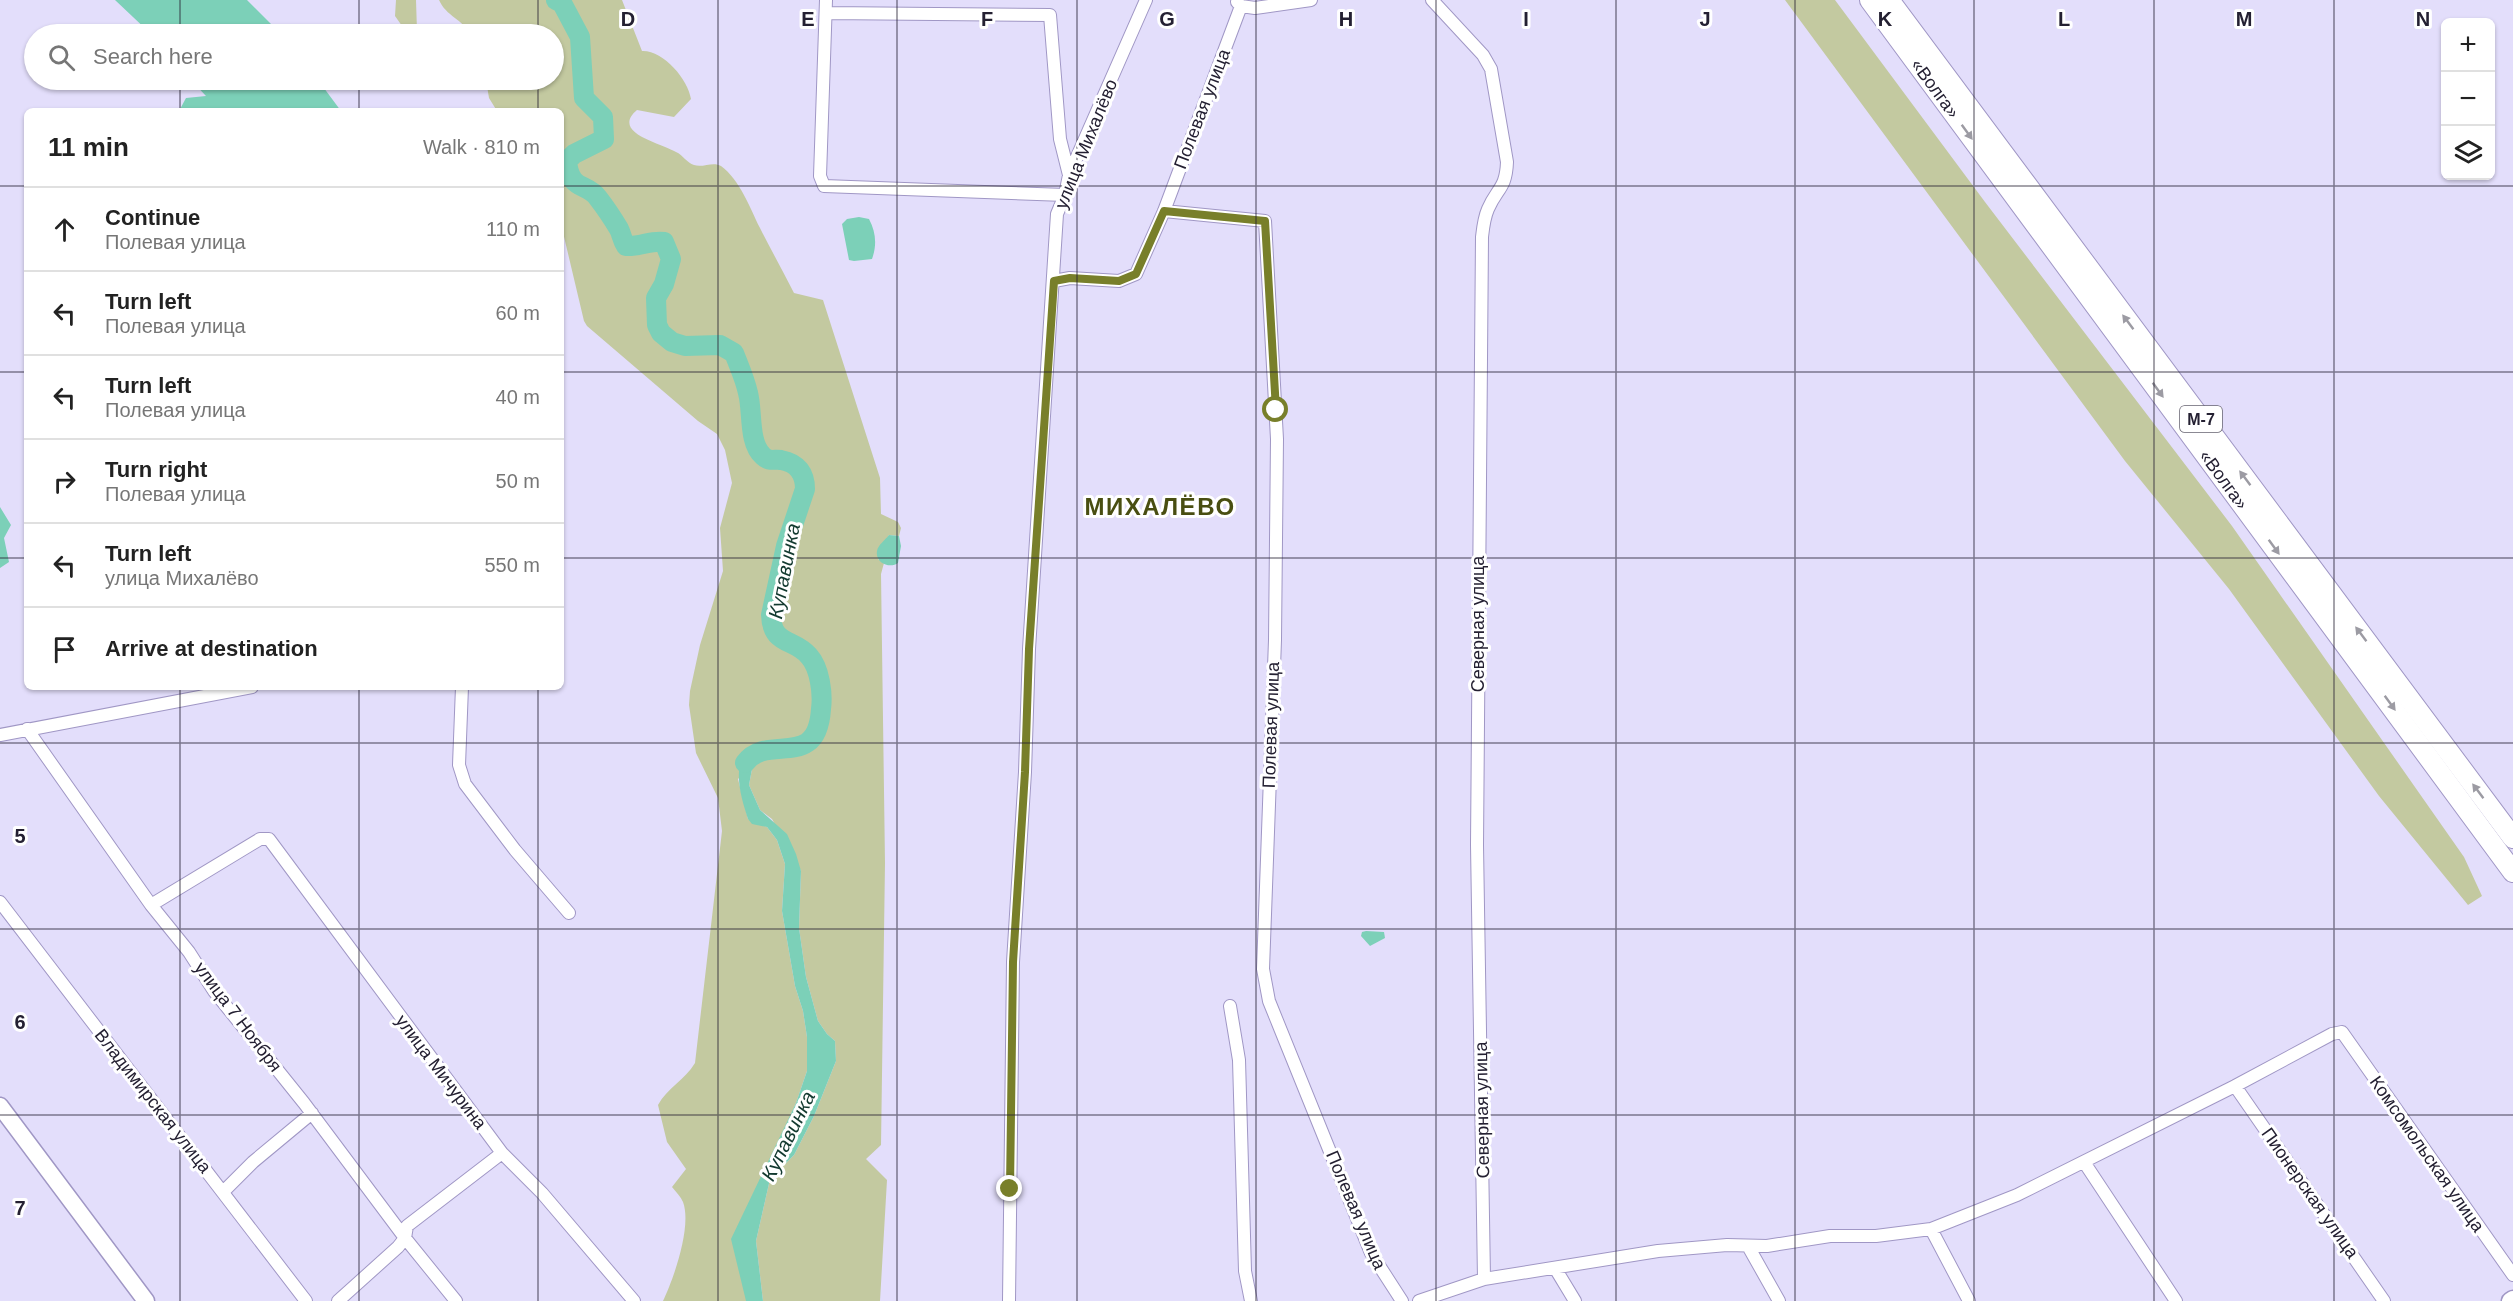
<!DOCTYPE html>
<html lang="en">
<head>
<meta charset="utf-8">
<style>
  :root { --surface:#fff; --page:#f6f6f6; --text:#222; --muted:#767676; --line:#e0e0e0 }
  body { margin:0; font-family:Helvetica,sans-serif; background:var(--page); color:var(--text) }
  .controls { position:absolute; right:18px; top:18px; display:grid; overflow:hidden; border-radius:9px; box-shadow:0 2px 4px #0004 }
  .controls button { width:54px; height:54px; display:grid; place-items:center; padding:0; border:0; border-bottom:2px solid var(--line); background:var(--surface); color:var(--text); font:30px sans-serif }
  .stop { position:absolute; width:18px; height:18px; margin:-14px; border:4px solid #787f2a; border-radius:50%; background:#fff }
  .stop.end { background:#787f2a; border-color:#fff; box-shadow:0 2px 6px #0008 }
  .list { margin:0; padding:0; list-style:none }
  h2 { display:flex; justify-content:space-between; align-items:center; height:78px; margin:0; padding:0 24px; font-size:26px }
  h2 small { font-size:20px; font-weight:400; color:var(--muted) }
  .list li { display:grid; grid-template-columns:39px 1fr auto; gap:18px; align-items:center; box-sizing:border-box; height:84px; padding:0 24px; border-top:2px solid var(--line) }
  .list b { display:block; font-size:22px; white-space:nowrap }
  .list p { margin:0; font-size:20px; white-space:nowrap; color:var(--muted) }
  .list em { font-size:20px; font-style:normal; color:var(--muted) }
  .icon { flex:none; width:33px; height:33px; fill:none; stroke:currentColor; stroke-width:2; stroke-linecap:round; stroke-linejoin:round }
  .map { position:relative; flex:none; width:2513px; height:1301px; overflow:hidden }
  .search { position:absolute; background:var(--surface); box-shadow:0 2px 4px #0004; left:24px; top:24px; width:540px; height:66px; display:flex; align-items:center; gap:15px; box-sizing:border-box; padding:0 21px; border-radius:33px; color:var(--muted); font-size:22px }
  .panel { position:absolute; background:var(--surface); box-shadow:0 2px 4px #0004; left:24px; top:108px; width:540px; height:582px; border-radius:9px }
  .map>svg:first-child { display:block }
  .green { fill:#c3c9a0 }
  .water { fill:#7cd0b8 }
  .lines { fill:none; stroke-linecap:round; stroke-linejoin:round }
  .river { stroke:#7cd0b8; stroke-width:20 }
  .minor-casing { stroke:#a097c5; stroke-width:14 }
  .secondary-casing { stroke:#a097c5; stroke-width:19 }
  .trunk-casing { stroke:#a097c5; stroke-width:22 }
  .minor { stroke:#fff; stroke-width:12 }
  .secondary { stroke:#fff; stroke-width:16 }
  .trunk { stroke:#fff; stroke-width:20 }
  .oneway { fill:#9c9ba3 }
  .route { stroke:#787f2a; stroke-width:8 }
  .grid { fill:none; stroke:#242032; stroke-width:1.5; stroke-opacity:0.55 }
  .labels { text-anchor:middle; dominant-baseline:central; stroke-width:6; stroke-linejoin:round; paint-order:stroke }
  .shield { fill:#fff; stroke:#666370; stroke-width:1.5 }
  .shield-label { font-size:16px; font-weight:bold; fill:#242032 }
  .street-label { font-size:18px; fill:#242032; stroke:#fff }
  .water-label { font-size:20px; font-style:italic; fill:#12392f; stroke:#fff }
  .district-label { font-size:24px; font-weight:bold; letter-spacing:1.5px; fill:#494e12; stroke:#fff }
  .grid-label { font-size:20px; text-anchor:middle; font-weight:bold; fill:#242032; stroke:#fff; stroke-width:6; stroke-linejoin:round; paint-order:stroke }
</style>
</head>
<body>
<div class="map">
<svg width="2513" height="1301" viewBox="0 0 2513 1301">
  <rect width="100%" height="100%" fill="#e3defb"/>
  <path class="green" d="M396,0H416L417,31L407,33L395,16Z
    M439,0H622L642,51C663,50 688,79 691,99L674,117L637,110C610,133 662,143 676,152C683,155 687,163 694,165C703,168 713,161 721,166C740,180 750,208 760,228C771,250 783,271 794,293L823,300L880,478L881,514L898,522L901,528L899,536L889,535L878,559L884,563L881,574L885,863L881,1145L866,1159L887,1180L880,1301H763L756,1241L770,1179L794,1155L814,1116L836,1061L835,1041L827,1034L818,1021L806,977L799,928L801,871L772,819L760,810L749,785L752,769L764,755L738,779L748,819L767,827L777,840L785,864L782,911L795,986L803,1011L807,1037V1071L796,1103L764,1174L746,1301H663C674,1278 692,1226 683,1202C681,1197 676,1192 672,1187L686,1169L667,1142L658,1105C667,1088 685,1080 695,1063L722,831L718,798L696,753L689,705L690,691L700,645L723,571L720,528L732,483L725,450L717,434L698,421L587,326L584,321L561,224V111H497L489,98L486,80H554V34H471C463,20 446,16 439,0Z
    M1785,0H1835L1985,202L2232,526L2464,857L2482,896L2468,905L2379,796L2229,589L2125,461Z"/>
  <path class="water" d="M115,0H247L281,34H151Z
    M191,80H318L341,111H179L186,98L206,96Z
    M859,217L869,219C876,232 877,245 872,259L854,261L849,260L842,224L847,219Z
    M0,507L11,525L4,538L9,562L0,568Z
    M889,535L899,536L901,546L898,563C890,569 875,563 877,551C878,545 885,540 889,535Z
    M756,744L763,746L766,750L752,769L749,785L760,810L787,834L796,854L801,871L799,928L806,977L818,1021L827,1034L835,1041L836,1061L814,1116L794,1155L770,1179L756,1241L763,1301H746L731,1239L796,1103L807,1071V1037L803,1011L795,986L782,911L785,864L777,840L767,827L752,824L748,819C740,794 729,759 756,744Z
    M1366,931L1384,932L1385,938L1370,946L1361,936L1362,932Z"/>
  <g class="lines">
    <path class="river" d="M556,0L562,3L580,37L584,98L603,117L604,139L574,154L567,161C570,192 587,182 598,198C605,207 613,219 619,229C622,235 622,240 626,246C640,247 651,240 664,242L671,259L664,284L656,298L657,325L661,333L672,342L685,346L720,345L734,353C739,366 745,379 748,393C753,411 748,443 763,456C769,462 774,459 781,460C798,463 805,474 805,489L786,546L771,615C772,646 794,638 809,656C820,668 823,694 821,709C817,772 768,732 745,763"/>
    <g class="minor-casing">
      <path id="minor" d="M826,0L820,176L824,186L1065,195
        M1432,0L1483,55L1491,69L1507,162C1506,189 1497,188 1488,209C1484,218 1483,228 1482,237L1477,845L1484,1279
        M1237,2L1241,6L1255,8L1311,0
        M826,13L1050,15L1060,139L1069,175
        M1164,211L1265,221L1277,439L1275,640L1263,969L1269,1001L1371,1253L1402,1301
        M1054,281L1070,278L1119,281L1136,274L1164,211L1241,6
        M462,687L459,765L465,784L515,850L569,913
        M27,729L151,905L189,952L214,991L304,1103L405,1238L456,1301
        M0,735L252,687
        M0,902L306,1301
        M151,905L260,839H269L502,1153L542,1193L634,1301
        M1230,1006L1239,1060L1245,1271L1251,1301
        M2235,1086L2384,1301
        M2084,1162L2176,1301
        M223,1192L253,1162L312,1113
        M1931,1229L1969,1301
        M1748,1246L1779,1301
        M1555,1268L1575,1301
        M338,1301L398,1247L405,1238L407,1226L502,1153
        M1009,1301L1013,962L1025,772L1029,649L1057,214L1065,195L1069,175L1146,0
        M1419,1301L1484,1279L1658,1251L1727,1245L1767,1246L1830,1236H1876L1931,1229L2017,1195L2235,1086L2332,1034L2342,1032L2513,1275"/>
    </g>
    <g class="secondary-casing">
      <path id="secondary" d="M0,1106L146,1301
        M2510,1301L2513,1299"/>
    </g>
    <g class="trunk-casing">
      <g id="trunk">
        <path id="s1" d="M1870,0L2513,872"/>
        <path d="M1889,0L2513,838"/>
      </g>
    </g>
    <use href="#minor" class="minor"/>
    <use href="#secondary" class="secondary"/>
    <use href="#trunk" class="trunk"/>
  </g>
  <defs><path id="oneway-solid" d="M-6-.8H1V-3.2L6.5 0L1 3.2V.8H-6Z" transform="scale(1.5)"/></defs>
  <g class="oneway">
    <use href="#oneway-solid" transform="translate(1967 132) rotate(54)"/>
    <use href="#oneway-solid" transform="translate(2128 322) rotate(-127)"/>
    <use href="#oneway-solid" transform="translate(2158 390) rotate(54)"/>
    <use href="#oneway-solid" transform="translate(2245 478) rotate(-127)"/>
    <use href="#oneway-solid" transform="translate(2274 547) rotate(54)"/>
    <use href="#oneway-solid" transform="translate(2361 634) rotate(-127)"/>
    <use href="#oneway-solid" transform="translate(2390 703) rotate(54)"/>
    <use href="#oneway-solid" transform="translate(2478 791) rotate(-127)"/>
  </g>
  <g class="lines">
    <path class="route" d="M1010,1189L1013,962L1025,772L1029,649L1054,281L1070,278L1119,281L1136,274L1164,211L1265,221L1276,410"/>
  </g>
  <path class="grid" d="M180,0V34M359,0V34M538,0V34M718,0V1301M897,0V1301M1077,0V1301M1256,0V1301M1436,0V1301M1616,0V1301M1795,0V1301M1974,0V1301M2154,0V1301M2334,0V1301M180,80V111M359,80V111M538,80V111M0,186H27M561,186H2513M0,372H27M561,372H2513M0,558H27M561,558H2513M180,687V1301M359,687V1301M538,687V1301M0,743H2513M0,929H2513M0,1115H2513"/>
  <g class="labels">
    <rect class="shield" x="2180" y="406" width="42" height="26" rx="4.5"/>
    <g class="shield-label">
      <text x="2201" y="419">М-7</text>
    </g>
    <g class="street-label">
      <text stroke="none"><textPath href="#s1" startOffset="110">«Волга»</textPath></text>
      <text transform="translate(1202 109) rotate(-69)">Полевая улица</text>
      <text transform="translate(1086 144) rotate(-68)">улица Михалёво</text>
      <text stroke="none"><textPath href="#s1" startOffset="596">«Волга»</textPath></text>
      <text transform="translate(1478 624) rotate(-90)">Северная улица</text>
      <text transform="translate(1271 725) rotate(-88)">Полевая улица</text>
      <text transform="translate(238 1017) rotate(53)">улица 7 Ноября</text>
      <text transform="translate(441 1072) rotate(53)">улица Мичурина</text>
      <text transform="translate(153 1101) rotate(52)">Владимирская улица</text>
      <text transform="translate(1482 1110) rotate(-91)">Северная улица</text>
      <text transform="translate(2427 1154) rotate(55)">Комсомольская улица</text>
      <text transform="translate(2310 1193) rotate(55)">Пионерская улица</text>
      <text transform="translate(1356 1210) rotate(67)">Полевая улица</text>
    </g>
    <g class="water-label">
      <text transform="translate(784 571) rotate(-79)">Купавинка</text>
      <text transform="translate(788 1136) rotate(-64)">Купавинка</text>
    </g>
    <g class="district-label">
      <text x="1160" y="506">МИХАЛЁВО</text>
    </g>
  </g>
  <g class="grid-label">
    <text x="628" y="26">D</text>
    <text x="808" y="26">E</text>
    <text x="987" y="26">F</text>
    <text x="1167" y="26">G</text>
    <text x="1346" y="26">H</text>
    <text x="1526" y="26">I</text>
    <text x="1705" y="26">J</text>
    <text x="1885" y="26">K</text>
    <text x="2064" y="26">L</text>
    <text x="2244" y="26">M</text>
    <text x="2423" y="26">N</text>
    <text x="20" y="843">5</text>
    <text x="20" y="1029">6</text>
    <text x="20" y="1215">7</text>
  </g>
</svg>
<div class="controls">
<button>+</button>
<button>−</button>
<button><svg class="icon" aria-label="layers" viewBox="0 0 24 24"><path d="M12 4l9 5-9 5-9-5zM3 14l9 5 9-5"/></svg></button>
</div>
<div class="stop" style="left:1276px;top:410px"></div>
<div class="stop end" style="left:1010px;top:1189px"></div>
<div class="search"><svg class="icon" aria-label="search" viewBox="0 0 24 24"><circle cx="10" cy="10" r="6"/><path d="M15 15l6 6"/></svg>Search here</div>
<section class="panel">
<h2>11 min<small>Walk · 810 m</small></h2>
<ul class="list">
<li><svg class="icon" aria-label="ahead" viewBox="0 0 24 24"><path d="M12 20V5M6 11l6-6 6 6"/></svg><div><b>Continue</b><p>Полевая улица</p></div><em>110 m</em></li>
<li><svg class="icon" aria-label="left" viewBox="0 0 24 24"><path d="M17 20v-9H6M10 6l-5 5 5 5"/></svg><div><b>Turn left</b><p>Полевая улица</p></div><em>60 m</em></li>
<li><svg class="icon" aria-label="left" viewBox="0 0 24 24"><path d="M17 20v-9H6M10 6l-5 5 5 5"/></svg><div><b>Turn left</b><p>Полевая улица</p></div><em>40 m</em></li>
<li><svg class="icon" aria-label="right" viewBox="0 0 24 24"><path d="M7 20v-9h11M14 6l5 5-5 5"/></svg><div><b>Turn right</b><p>Полевая улица</p></div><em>50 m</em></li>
<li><svg class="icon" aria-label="left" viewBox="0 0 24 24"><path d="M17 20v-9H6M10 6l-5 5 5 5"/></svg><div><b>Turn left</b><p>улица Михалёво</p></div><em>550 m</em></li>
<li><svg class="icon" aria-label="arrive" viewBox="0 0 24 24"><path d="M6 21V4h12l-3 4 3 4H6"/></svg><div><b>Arrive at destination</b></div></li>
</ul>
</section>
</div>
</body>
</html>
